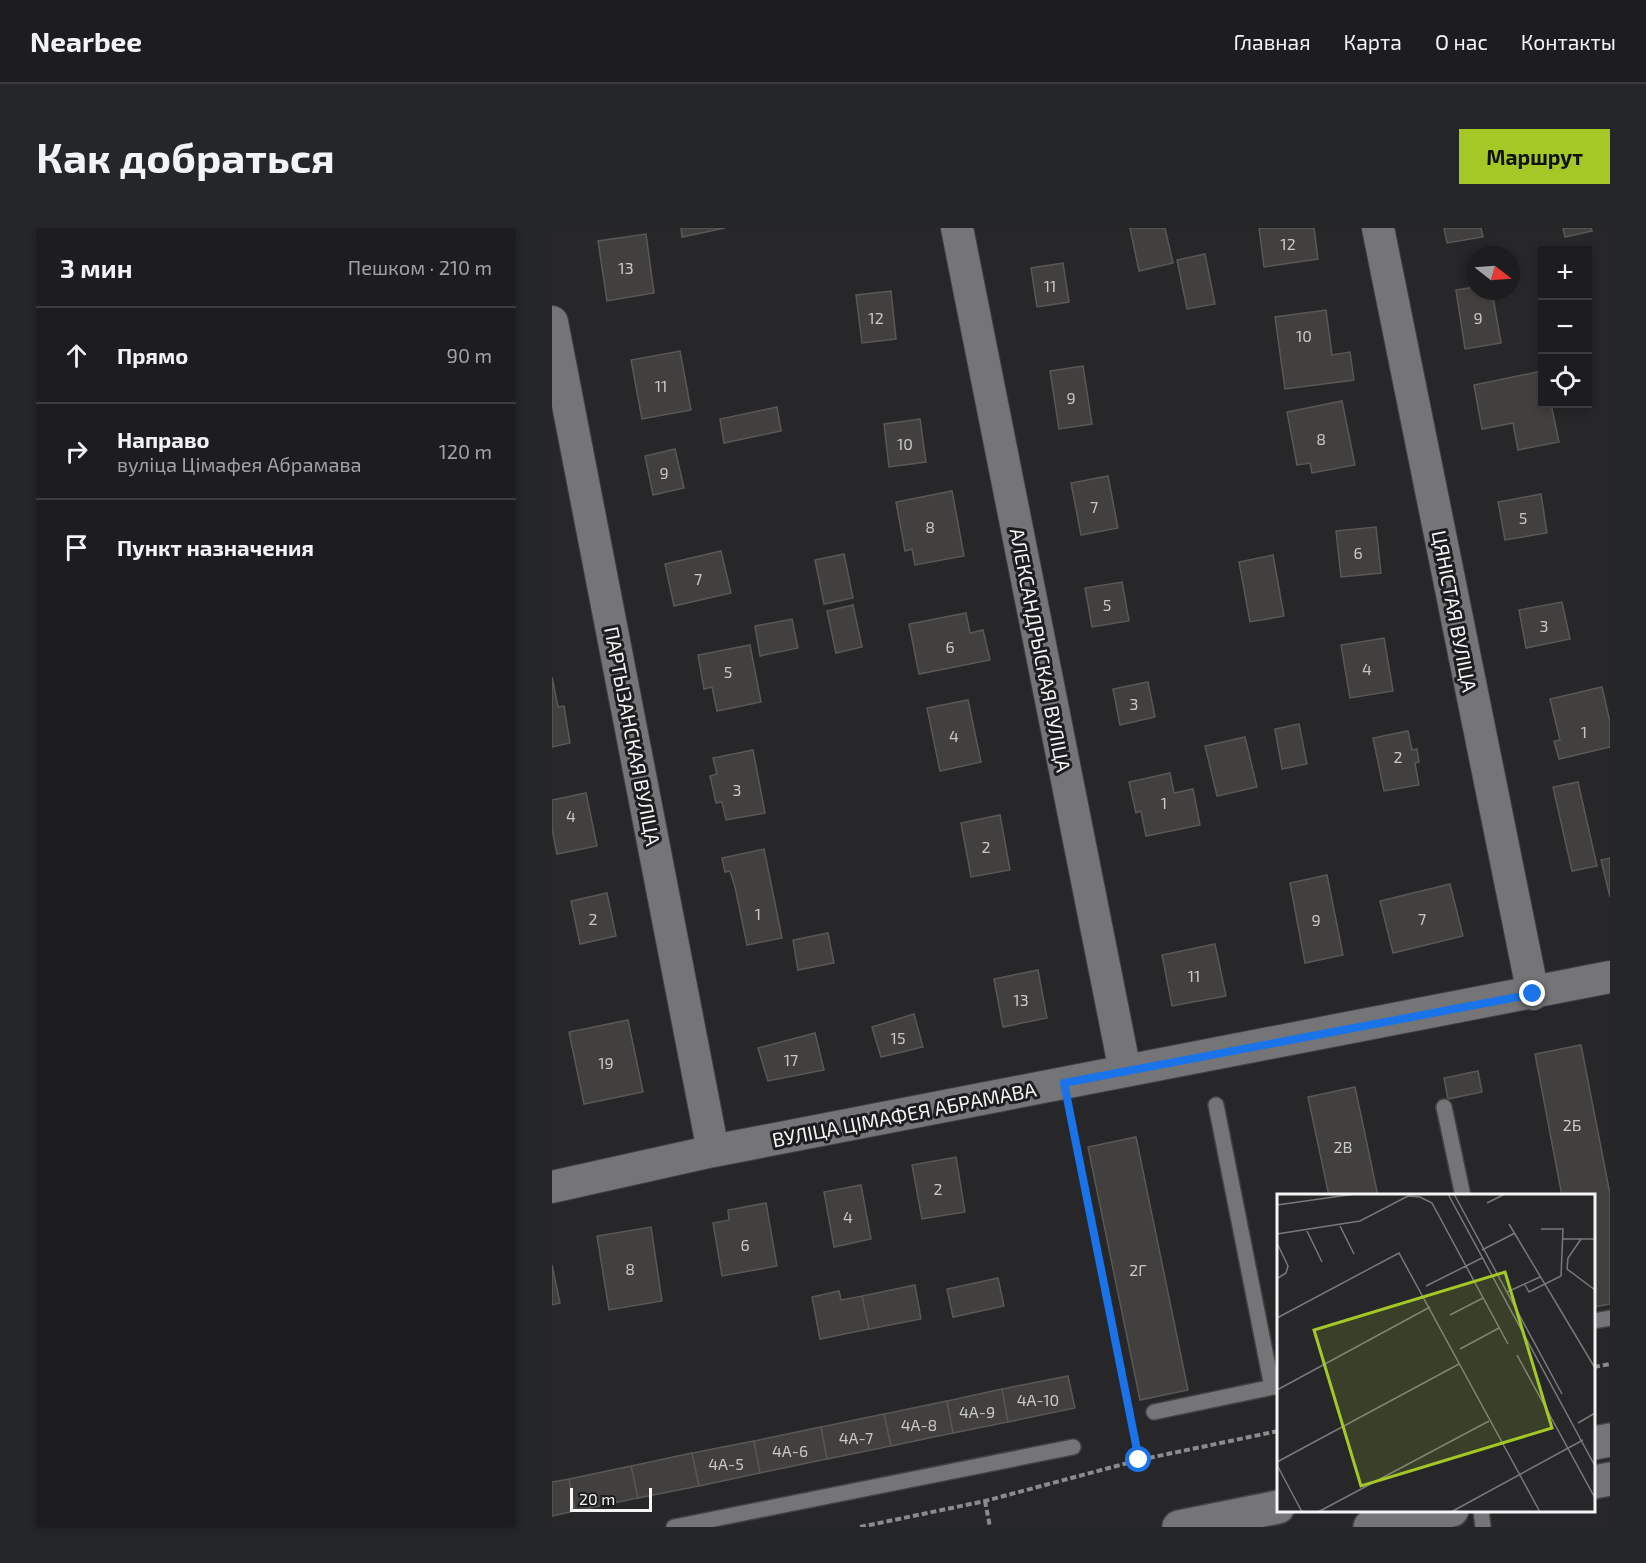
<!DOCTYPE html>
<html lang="ru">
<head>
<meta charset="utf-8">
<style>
  :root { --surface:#1d1d1f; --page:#252628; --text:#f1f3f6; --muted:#a0a2a4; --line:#3b3b3d; --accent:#a4c825 }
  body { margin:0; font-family:"Exo 2",sans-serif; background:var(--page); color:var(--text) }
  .controls { position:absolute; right:18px; top:18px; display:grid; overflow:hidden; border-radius:0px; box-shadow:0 3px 9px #0003 }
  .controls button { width:54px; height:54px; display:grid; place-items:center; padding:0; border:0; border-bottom:2px solid var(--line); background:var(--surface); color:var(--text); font:30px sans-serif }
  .compass { position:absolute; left:914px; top:18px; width:54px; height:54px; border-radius:50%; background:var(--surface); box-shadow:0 3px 9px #0003; rotate:107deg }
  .scale { position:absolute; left:18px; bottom:15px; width:82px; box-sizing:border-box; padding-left:6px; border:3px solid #f5f5f6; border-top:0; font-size:16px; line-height:21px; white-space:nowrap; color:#f5f5f6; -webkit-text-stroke:4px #1d1d1f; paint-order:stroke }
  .stop { position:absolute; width:18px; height:18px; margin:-14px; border:4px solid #1a73e8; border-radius:50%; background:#fff }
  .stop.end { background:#1a73e8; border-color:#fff; box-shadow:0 2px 6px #0008 }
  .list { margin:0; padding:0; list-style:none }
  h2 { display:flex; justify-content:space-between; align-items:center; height:78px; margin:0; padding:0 24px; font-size:26px }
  h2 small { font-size:20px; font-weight:400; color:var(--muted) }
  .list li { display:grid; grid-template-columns:39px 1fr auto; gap:18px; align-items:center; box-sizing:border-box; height:96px; padding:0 24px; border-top:2px solid var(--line) }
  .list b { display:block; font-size:22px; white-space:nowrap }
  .list p { margin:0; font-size:20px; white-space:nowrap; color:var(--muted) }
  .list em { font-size:20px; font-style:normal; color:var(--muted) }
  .icon { flex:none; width:33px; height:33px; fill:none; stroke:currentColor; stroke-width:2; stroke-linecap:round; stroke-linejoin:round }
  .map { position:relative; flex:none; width:1058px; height:1299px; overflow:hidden; border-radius:0px }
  header { display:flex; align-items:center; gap:36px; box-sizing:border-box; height:84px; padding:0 30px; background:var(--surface); border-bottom:2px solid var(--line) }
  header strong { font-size:28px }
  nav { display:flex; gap:33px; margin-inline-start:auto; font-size:21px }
  .intro { display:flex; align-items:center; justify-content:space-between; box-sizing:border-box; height:144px; padding:0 36px }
  h1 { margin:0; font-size:42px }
  .button { padding:15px 27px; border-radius:0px; background:var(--accent); color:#111; font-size:21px; font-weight:700 }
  main { display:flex; gap:36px; padding:0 36px }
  aside { flex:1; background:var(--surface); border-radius:0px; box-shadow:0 3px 9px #0003 }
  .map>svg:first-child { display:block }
  .building { fill:#42403e; stroke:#5a5856; stroke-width:1.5 }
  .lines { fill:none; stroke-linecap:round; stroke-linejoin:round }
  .lane-casing { stroke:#424244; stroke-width:18 }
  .street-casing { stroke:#424244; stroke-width:34 }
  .secondary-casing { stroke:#424244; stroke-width:36 }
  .path { stroke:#8b8b8d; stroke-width:4; stroke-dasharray:6 3; stroke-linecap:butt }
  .lane { stroke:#757578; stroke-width:15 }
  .street { stroke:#757578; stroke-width:32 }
  .secondary { stroke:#757578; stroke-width:33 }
  .route { stroke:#1a73e8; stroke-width:8 }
  .labels { text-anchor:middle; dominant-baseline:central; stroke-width:6; stroke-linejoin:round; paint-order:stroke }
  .number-label { font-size:16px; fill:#c8c8c8 }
  .street-label { font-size:20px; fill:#f5f5f6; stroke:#1d1d1f }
  .inset-road { fill:none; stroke:#79797b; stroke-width:1.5 }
  .view { fill:#a4c825; fill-opacity:0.15; stroke:#a4c825; stroke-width:3 }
  .inset-edge { fill:none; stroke:#f5f5f6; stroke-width:3 }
</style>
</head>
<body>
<header>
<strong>Nearbee</strong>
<nav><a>Главная</a><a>Карта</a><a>О нас</a><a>Контакты</a></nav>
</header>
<div class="intro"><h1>Как добраться</h1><a class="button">Маршрут</a></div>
<main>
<aside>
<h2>3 мин<small>Пешком · 210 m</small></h2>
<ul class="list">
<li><svg class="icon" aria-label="ahead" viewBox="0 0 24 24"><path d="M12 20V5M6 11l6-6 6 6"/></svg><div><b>Прямо</b></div><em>90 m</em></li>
<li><svg class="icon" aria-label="right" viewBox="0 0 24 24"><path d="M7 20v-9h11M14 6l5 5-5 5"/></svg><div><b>Направо</b><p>вуліца Цімафея Абрамава</p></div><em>120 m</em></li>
<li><svg class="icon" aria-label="arrive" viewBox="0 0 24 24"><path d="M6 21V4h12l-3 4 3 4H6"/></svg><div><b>Пункт назначения</b></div></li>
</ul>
</aside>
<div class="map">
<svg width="1058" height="1299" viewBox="0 0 1058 1299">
  <rect width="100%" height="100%" fill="#272729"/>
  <path class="building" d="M129,0H173L130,9Z
    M578,0H613L621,35L587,43Z
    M707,0H762L766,31L712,39Z
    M892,0H929L931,9L895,15Z
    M1011,0H1039L1040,3L1013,9Z
    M94,6L102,65L55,73L46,13Z
    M653,26L663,76L635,81L625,32Z
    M511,35L517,74L485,79L479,40Z
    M923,59V63H940L949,115L913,121L904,62Z
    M339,63L344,111L310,115L304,67Z
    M774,82L780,127L798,124L802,152L733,161L723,89Z
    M128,123L139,182L90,191L79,132Z
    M531,138L540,196L507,201L498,143Z
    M990,143V176H999L1007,214L966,222L961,195L930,201L922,157Z
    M790,173L803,237L760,245L758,235L745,237L735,184Z
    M225,179L229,203L172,215L168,191Z
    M368,191L374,234L337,239L332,196Z
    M123,221L132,260L101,267L93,228Z
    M556,248L566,300L529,307L519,255Z
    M400,263L412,328L363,337L360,321L353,323L344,274Z
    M989,266L995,305L953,312L946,274Z
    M824,299L829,345L789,349L784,303Z
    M169,323L179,365L122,378L113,336Z
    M292,326L301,370L272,376L263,332Z
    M721,327L732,388L698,394L687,334Z
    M570,354L577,393L540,399L533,360Z
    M1010,374L1018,411L974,420L967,382Z
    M301,377L310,419L284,425L275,383Z
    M414,385L418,405L431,402L438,432L367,446L357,396Z
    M240,391L246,420L208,428L203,398Z
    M832,410L841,463L798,470L789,417Z
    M198,417L209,474L165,483L160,459L152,461L146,427Z
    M0,449L6,479L12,478L18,515L0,519Z
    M596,454L603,489L568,497L561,461Z
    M1050,459L1058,494V519L1007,531L1002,513L1008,512L998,471Z
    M416,472L429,534L388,543L375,480Z
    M747,496L755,536L730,541L723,501Z
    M856,503L860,522L865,521L867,534L863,535L867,557L832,563L821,510Z
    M693,509L705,559L665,568L653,518Z
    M201,522L213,585L174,592L170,574L164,575L158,548L165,546L161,530Z
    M618,545L622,565L641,561L648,597L594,608L589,583L584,585L577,554Z
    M1026,554L1045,638L1020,643L1001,559Z
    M34,565L45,618L5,626L0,601V572Z
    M448,587L458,642L419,649L409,595Z
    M212,621L230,710L195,717L183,659L178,643L173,644L170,630Z
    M1058,630V669L1049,632Z
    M775,647L791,727L753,735L738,655Z
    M898,656L911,708L841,725L828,673Z
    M55,665L64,708L28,716L19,673Z
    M276,705L282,735L246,742L241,712Z
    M663,716L674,768L620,778L610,727Z
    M486,742L495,790L451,799L442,751Z
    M362,786L371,819L329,829L320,799Z
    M76,792L91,864L32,876L17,804Z
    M263,805L272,842L216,853L206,820Z
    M1029,817L1058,966V1076L1042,1079V968H1010L983,826Z
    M926,843L930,864L896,871L892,850Z
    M803,859L826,968H777L756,869Z
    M584,909L636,1162L588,1172L536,919Z
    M404,929L413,984L370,991L360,937Z
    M309,957L319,1011L282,1019L272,964Z
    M214,975L225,1038L170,1048L161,995L177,992L176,982Z
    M99,999L110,1073L57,1082L45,1008Z
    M0,1037L8,1075L0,1077Z
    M446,1050L452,1078L401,1089L395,1061Z
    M363,1057L369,1091L317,1101L310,1068Z
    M287,1063L289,1072L310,1068L317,1101L268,1111L260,1069Z
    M516,1148L523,1180L456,1194L450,1161Z
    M450,1161L456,1194L401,1205L395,1173Z
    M395,1173L401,1205L339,1218L332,1186Z
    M332,1186L339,1218L275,1231L269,1199Z
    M269,1199L275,1231L208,1245L202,1213Z
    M202,1213L208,1245L147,1258L140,1225Z
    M140,1225L147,1258L86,1270L79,1238Z
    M79,1238L86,1270L23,1283L17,1251Z
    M17,1251L23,1283L0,1288V1254Z"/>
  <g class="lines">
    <g class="lane-casing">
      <path id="lane" d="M664,877L720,1159
        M892,879L911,968
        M1042,1093L1058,1090
        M602,1184L726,1158
        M929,1282L931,1299
        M122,1299L521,1219"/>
    </g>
    <g class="street-casing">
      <path id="street" d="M405,0L573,843
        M826,0L981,766
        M0,94L161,923
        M0,959L161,923L1058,749"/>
    </g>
    <g class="secondary-casing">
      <path id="secondary" d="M1042,1215L1058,1212
        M1042,1254L1058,1251
        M627,1299L726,1279
        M818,1299L900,1282"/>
    </g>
    <path class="path" d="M517,882L587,1232
      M1042,1139L1058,1136
      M433,1273L438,1299
      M308,1299L433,1273L587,1232L726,1203"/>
    <use href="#lane" class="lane"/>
    <use href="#street" class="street"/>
    <use href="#secondary" class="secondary"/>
  </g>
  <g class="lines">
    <path class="route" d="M587,1232L512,855L981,766"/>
  </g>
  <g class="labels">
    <g class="number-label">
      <text x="736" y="15">12</text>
      <text x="74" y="39">13</text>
      <text x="498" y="57">11</text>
      <text x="324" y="89">12</text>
      <text x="926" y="89">9</text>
      <text x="752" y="107">10</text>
      <text x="109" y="157">11</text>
      <text x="519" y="169">9</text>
      <text x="769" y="210">8</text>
      <text x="353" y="215">10</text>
      <text x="112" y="244">9</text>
      <text x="542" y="278">7</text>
      <text x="971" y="289">5</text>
      <text x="378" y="298">8</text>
      <text x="806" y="324">6</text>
      <text x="146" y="350">7</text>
      <text x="555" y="376">5</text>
      <text x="992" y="397">3</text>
      <text x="398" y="418">6</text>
      <text x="815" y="440">4</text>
      <text x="176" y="443">5</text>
      <text x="582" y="475">3</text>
      <text x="1032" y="503">1</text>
      <text x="402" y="507">4</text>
      <text x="846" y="528">2</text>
      <text x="185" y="561">3</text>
      <text x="612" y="574">1</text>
      <text x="19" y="587">4</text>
      <text x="434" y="618">2</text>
      <text x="206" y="685">1</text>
      <text x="41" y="690">2</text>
      <text x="870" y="690">7</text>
      <text x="764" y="691">9</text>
      <text x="642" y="747">11</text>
      <text x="469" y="771">13</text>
      <text x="346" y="809">15</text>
      <text x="239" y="831">17</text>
      <text x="54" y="834">19</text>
      <text x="1020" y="896">2Б</text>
      <text x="791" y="918">2В</text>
      <text x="386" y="960">2</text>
      <text x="296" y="988">4</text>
      <text x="193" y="1016">6</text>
      <text x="78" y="1040">8</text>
      <text x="586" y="1041">2Г</text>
      <text x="486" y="1171">4А-10</text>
      <text x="425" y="1183">4А-9</text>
      <text x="367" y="1196">4А-8</text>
      <text x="304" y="1209">4А-7</text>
      <text x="238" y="1222">4А-6</text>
      <text x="174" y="1235">4А-5</text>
    </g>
    <g class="street-label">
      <text transform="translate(903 383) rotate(79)">ЦЯНІСТАЯ ВУЛІЦА</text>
      <text transform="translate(489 422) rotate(79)">АЛЕКСАНДРЫСКАЯ ВУЛІЦА</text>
      <text transform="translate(81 508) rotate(79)">ПАРТЫЗАНСКАЯ ВУЛІЦА</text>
      <text transform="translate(352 886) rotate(-11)">ВУЛІЦА ЦІМАФЕЯ АБРАМАВА</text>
    </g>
  </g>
  <g transform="translate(725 966)">
    <rect width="318" height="318" fill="#272729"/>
    <path class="inset-road" d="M171,0L318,272M177,0L285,200M210,9L228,0M0,11L78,0M232,30L318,174M63,32L77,60M30,37L45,68M0,40L83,27L131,2L143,3L155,9L231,150M285,45H318M304,45L291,64L290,75L318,96M0,49L11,72L9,79L1,84M205,56L238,39M248,91L252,98L284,82L286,35H264M149,92L205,64M230,98L263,83M173,121L206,104M0,124L122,59L263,318M183,155L222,134M240,161L318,304M0,196L153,113M301,229L318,219M0,268L182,170M0,271L25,318M41,318L212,227M174,318L306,246"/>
    <path class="view" d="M228,78L275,234L84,292L37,136Z"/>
    <rect width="318" height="318" class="inset-edge"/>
  </g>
</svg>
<div class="controls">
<button>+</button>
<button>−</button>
<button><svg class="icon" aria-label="locate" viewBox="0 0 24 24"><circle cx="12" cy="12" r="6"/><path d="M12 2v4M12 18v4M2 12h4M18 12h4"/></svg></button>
</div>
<svg class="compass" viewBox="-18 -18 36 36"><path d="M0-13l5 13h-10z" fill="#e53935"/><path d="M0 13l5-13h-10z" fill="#a0a2a4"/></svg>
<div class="scale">20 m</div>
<div class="stop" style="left:587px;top:1232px"></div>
<div class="stop end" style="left:981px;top:766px"></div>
</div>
</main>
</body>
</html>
